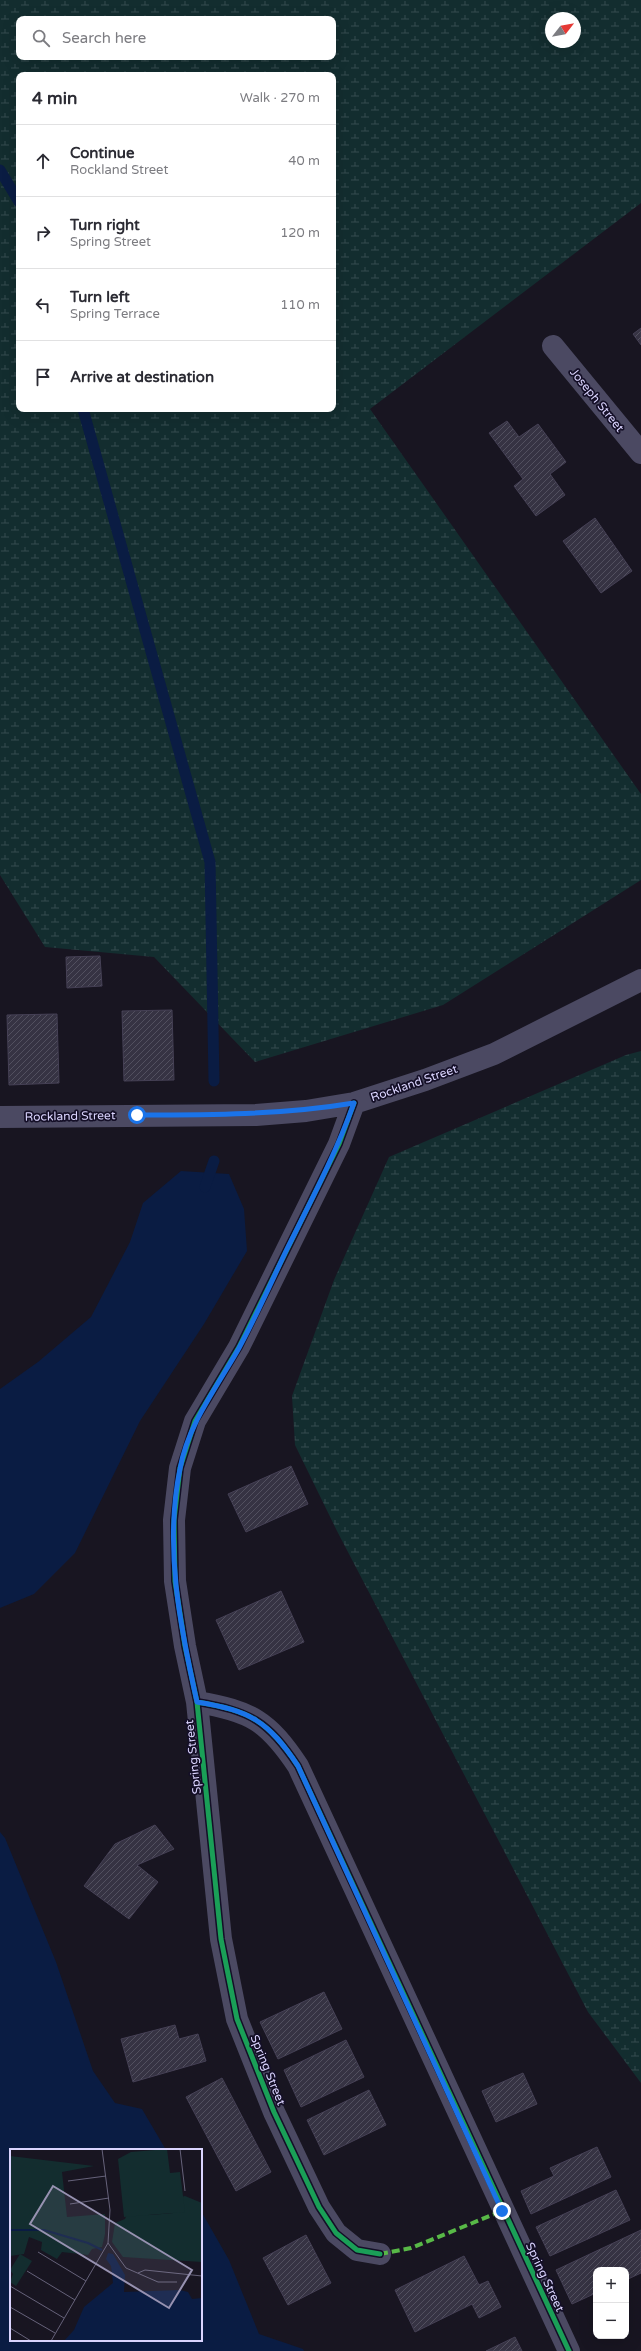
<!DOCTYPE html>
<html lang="en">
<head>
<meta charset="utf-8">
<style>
  :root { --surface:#fff; --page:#f2f2f3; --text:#2b2b33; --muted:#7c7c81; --line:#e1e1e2 }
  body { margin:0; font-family:"Varela Round",sans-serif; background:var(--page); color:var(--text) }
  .controls { position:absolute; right:12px; bottom:12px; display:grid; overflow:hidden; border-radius:8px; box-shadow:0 4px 16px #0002 }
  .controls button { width:36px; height:36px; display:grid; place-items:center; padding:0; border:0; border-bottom:1px solid var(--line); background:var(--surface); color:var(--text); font:20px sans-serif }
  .compass { position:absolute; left:545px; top:12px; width:36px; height:36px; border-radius:50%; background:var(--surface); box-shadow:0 4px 16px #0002; rotate:59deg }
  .stop { position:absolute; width:12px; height:12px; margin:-9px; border:3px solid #1a73e8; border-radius:50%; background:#fff }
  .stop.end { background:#1a73e8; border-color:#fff; box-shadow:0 1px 4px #0008 }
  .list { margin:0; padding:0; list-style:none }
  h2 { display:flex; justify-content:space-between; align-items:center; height:52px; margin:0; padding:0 16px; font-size:17px }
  h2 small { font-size:13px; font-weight:400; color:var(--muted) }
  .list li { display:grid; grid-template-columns:26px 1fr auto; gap:12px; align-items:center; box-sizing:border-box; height:72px; padding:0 16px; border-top:1px solid var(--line) }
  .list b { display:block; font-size:15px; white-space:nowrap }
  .list p { margin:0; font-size:13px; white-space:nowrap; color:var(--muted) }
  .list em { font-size:13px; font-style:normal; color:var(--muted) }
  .icon { flex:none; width:22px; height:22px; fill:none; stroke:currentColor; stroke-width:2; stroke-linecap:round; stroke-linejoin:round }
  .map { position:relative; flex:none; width:641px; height:2351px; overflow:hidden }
  .search { position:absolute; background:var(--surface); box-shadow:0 4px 16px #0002; left:16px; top:16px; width:320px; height:44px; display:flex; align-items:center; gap:10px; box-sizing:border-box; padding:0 14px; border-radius:8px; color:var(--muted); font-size:15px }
  .panel { position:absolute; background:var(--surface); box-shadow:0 4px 16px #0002; left:16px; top:72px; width:320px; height:340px; border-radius:8px }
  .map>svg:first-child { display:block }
  .wetland { fill:url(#wetland-marsh); fill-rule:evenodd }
  .water { fill:#0a1c43 }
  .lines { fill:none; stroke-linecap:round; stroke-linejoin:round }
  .stream { stroke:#0a1c43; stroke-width:11 }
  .building { fill:url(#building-hatch); stroke:#454055 }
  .minor { stroke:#4b4962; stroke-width:22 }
  .quiet { stroke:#58b947; stroke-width:4; stroke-dasharray:8 4; stroke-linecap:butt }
  .cycleway-casing { stroke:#140f27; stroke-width:8 }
  .cycleway { stroke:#1a9f57; stroke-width:5 }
  .route { stroke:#1a73e8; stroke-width:5 }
  .labels { text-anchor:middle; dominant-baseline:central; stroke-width:3.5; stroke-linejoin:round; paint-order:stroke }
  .street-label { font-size:12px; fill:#dbd5ff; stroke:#140f27 }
  .inset-river { fill:none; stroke:#0a1c43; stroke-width:2 }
  .inset-road { fill:none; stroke:#66627a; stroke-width:1 }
  .view { fill:#9792b1; fill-opacity:0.15; stroke:#9792b1; stroke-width:2 }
  .inset-edge { fill:none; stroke:#dbd5ff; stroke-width:2 }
</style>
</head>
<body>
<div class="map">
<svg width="641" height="2351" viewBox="0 0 641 2351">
  <defs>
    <pattern id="wetland-marsh" width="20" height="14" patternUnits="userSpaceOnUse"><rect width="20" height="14" fill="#132d2f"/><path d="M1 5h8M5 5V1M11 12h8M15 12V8" fill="none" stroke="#354b4e"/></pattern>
    <pattern id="building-hatch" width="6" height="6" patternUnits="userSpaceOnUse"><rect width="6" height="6" fill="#363343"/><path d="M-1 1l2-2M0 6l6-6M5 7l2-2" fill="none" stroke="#52505f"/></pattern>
  </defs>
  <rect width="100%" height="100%" fill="#181521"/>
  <path class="wetland" d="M0,0H641V203L370,409L641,794V880L443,1005L255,1062L154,957L45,947L0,875ZM551,18H575V42H551ZM19,19H333V57H19ZM19,75H333V409H19Z
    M641,1051V2083L588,2012L337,1531L295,1445L292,1396L334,1280L389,1157L626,1055Z"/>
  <path class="water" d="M181,1171L229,1174L244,1209L247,1251L204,1324L140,1421L75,1553L34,1594L0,1608V1389L38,1362L91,1317L130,1242L143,1203Z
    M0,1832L5,1838L56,1962L93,2071L115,2103L142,2109L166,2150H11V2340H201V2211L229,2260L259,2334L303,2349L304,2351H0Z"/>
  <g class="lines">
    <path class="stream" d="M0,170L19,202
      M83,409L210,862L214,1081
      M205,1187L214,1161"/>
  </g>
  <path class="building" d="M641,328V345L633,334Z
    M507,421L519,437L538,424L566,462L550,474L565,495L536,516L514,486L523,479L489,433Z
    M595,518L632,571L601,593L563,541Z
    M100,956L102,986L67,988L66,957Z
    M172,1010L174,1080L124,1081L122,1011Z
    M57,1014L59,1083L9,1085L7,1015Z
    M291,1466L308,1504L246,1532L228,1494Z
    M281,1591L304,1642L239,1670L216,1620Z
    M155,1825L174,1849L137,1865L158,1882L129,1919L84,1886L115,1844Z
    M324,1992L342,2029L278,2059L260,2022Z
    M175,2025L179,2039L198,2034L206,2061L133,2082L121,2039Z
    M346,2040L364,2077L301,2107L284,2070Z
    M523,2073L537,2104L496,2122L482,2091Z
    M222,2078L271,2172L236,2191L186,2097Z
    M369,2090L386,2125L324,2155L307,2120Z
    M597,2147L611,2177L531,2214L521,2191L554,2176L550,2168Z
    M616,2190L630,2220L550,2256L536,2227Z
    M641,2230V2273L626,2280V2270H596V2293L572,2304L556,2270Z
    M306,2235L331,2283L288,2305L263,2258Z
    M464,2256L479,2285L488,2281L501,2307L479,2318L472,2304L415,2332L395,2290Z
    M515,2337L522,2351H486Z"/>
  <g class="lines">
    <path class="minor" d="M553,346L641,453
      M354,1103L339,1144L239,1347L195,1421L180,1468L174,1520L175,1581L185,1646L197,1702L221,1939L237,2019L274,2112L319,2207L336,2233L357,2250L380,2254
      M0,1117L256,1115L306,1111L354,1103L425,1080L494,1054L641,980
      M197,1702C251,1711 268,1721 298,1766L569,2351"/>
    <path class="quiet" d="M380,2254L411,2248L502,2211"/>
    <g class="cycleway-casing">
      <path id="cycleway" d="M354,1103L339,1144L239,1347L195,1421L180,1468L174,1520L175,1581L185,1646L197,1702L221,1939L237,2019L274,2112L319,2207L336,2233L357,2250L380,2254
        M197,1702C251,1711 268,1721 298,1766L569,2351"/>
    </g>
    <use href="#cycleway" class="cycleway"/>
  </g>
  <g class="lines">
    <path class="route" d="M137,1115C210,1115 281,1115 354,1103C336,1153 312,1199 288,1247C272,1280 257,1315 239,1348C217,1387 188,1424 180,1469C164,1546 180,1626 197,1702C251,1711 268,1721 298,1766L502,2211"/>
  </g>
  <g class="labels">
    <g class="street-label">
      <text transform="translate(597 400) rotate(51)">Joseph Street</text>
      <text transform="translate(414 1083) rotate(-19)">Rockland Street</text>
      <text transform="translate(70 1116) rotate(-1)">Rockland Street</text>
      <text transform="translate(193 1757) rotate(-96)">Spring Street</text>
      <text transform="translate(268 2070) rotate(68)">Spring Street</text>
      <text transform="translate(545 2277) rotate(65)">Spring Street</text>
    </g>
  </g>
  <g transform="translate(10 2149)">
    <rect width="192" height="192" fill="#181521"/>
    <path d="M0,7L84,17L52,23L57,68L95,65V85L92,98L82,100L78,106L52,103L47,110L31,101L32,93L19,88L14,105L0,107ZM175,47L192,54V113L113,108L102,93L105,74L115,70L119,60L140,66L163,64L171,48Z" fill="#132d2f"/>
    <path d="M157,0L160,24L170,23L175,63L114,68L108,10L121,3ZM10,105L22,112L6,137L0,133L3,125L0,121Z" fill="#132d2f"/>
    <path d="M98,104L103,105L115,126L114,143L170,141L178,143L182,150L192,149V192H54L64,181L74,158L103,134L101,117L96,110Z" fill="#0a1c43"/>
    <path class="inset-river" d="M0,81H34L78,94L92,101"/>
    <path class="inset-road" d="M170,0L175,42M58,32L96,27M60,55L99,49M98,94L116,119L148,133H167M28,103L76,132M17,122L65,151M128,124L135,121L192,127M0,137L54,169M0,158L45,184M0,179L21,192M41,192L98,94L100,61L92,0"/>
    <path class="view" d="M43,37L182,121L159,159L20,75Z"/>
    <rect width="192" height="192" class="inset-edge"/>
  </g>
</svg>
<div class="controls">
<button>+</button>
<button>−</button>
</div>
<svg class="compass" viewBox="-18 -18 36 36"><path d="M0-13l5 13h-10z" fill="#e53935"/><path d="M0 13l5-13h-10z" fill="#7c7c81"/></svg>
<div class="stop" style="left:137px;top:1115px"></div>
<div class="stop end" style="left:502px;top:2211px"></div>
<div class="search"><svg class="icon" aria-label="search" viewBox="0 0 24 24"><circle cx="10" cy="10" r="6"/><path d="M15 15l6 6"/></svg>Search here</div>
<section class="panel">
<h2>4 min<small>Walk · 270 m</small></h2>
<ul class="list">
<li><svg class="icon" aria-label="ahead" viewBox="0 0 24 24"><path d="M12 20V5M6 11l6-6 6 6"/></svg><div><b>Continue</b><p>Rockland Street</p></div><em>40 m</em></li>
<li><svg class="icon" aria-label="right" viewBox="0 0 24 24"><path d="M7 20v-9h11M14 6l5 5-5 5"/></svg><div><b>Turn right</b><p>Spring Street</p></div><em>120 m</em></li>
<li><svg class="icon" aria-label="left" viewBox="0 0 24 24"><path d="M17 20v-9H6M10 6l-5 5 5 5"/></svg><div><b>Turn left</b><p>Spring Terrace</p></div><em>110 m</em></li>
<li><svg class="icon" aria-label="arrive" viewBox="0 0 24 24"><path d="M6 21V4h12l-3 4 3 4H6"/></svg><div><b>Arrive at destination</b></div></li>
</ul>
</section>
</div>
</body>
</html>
